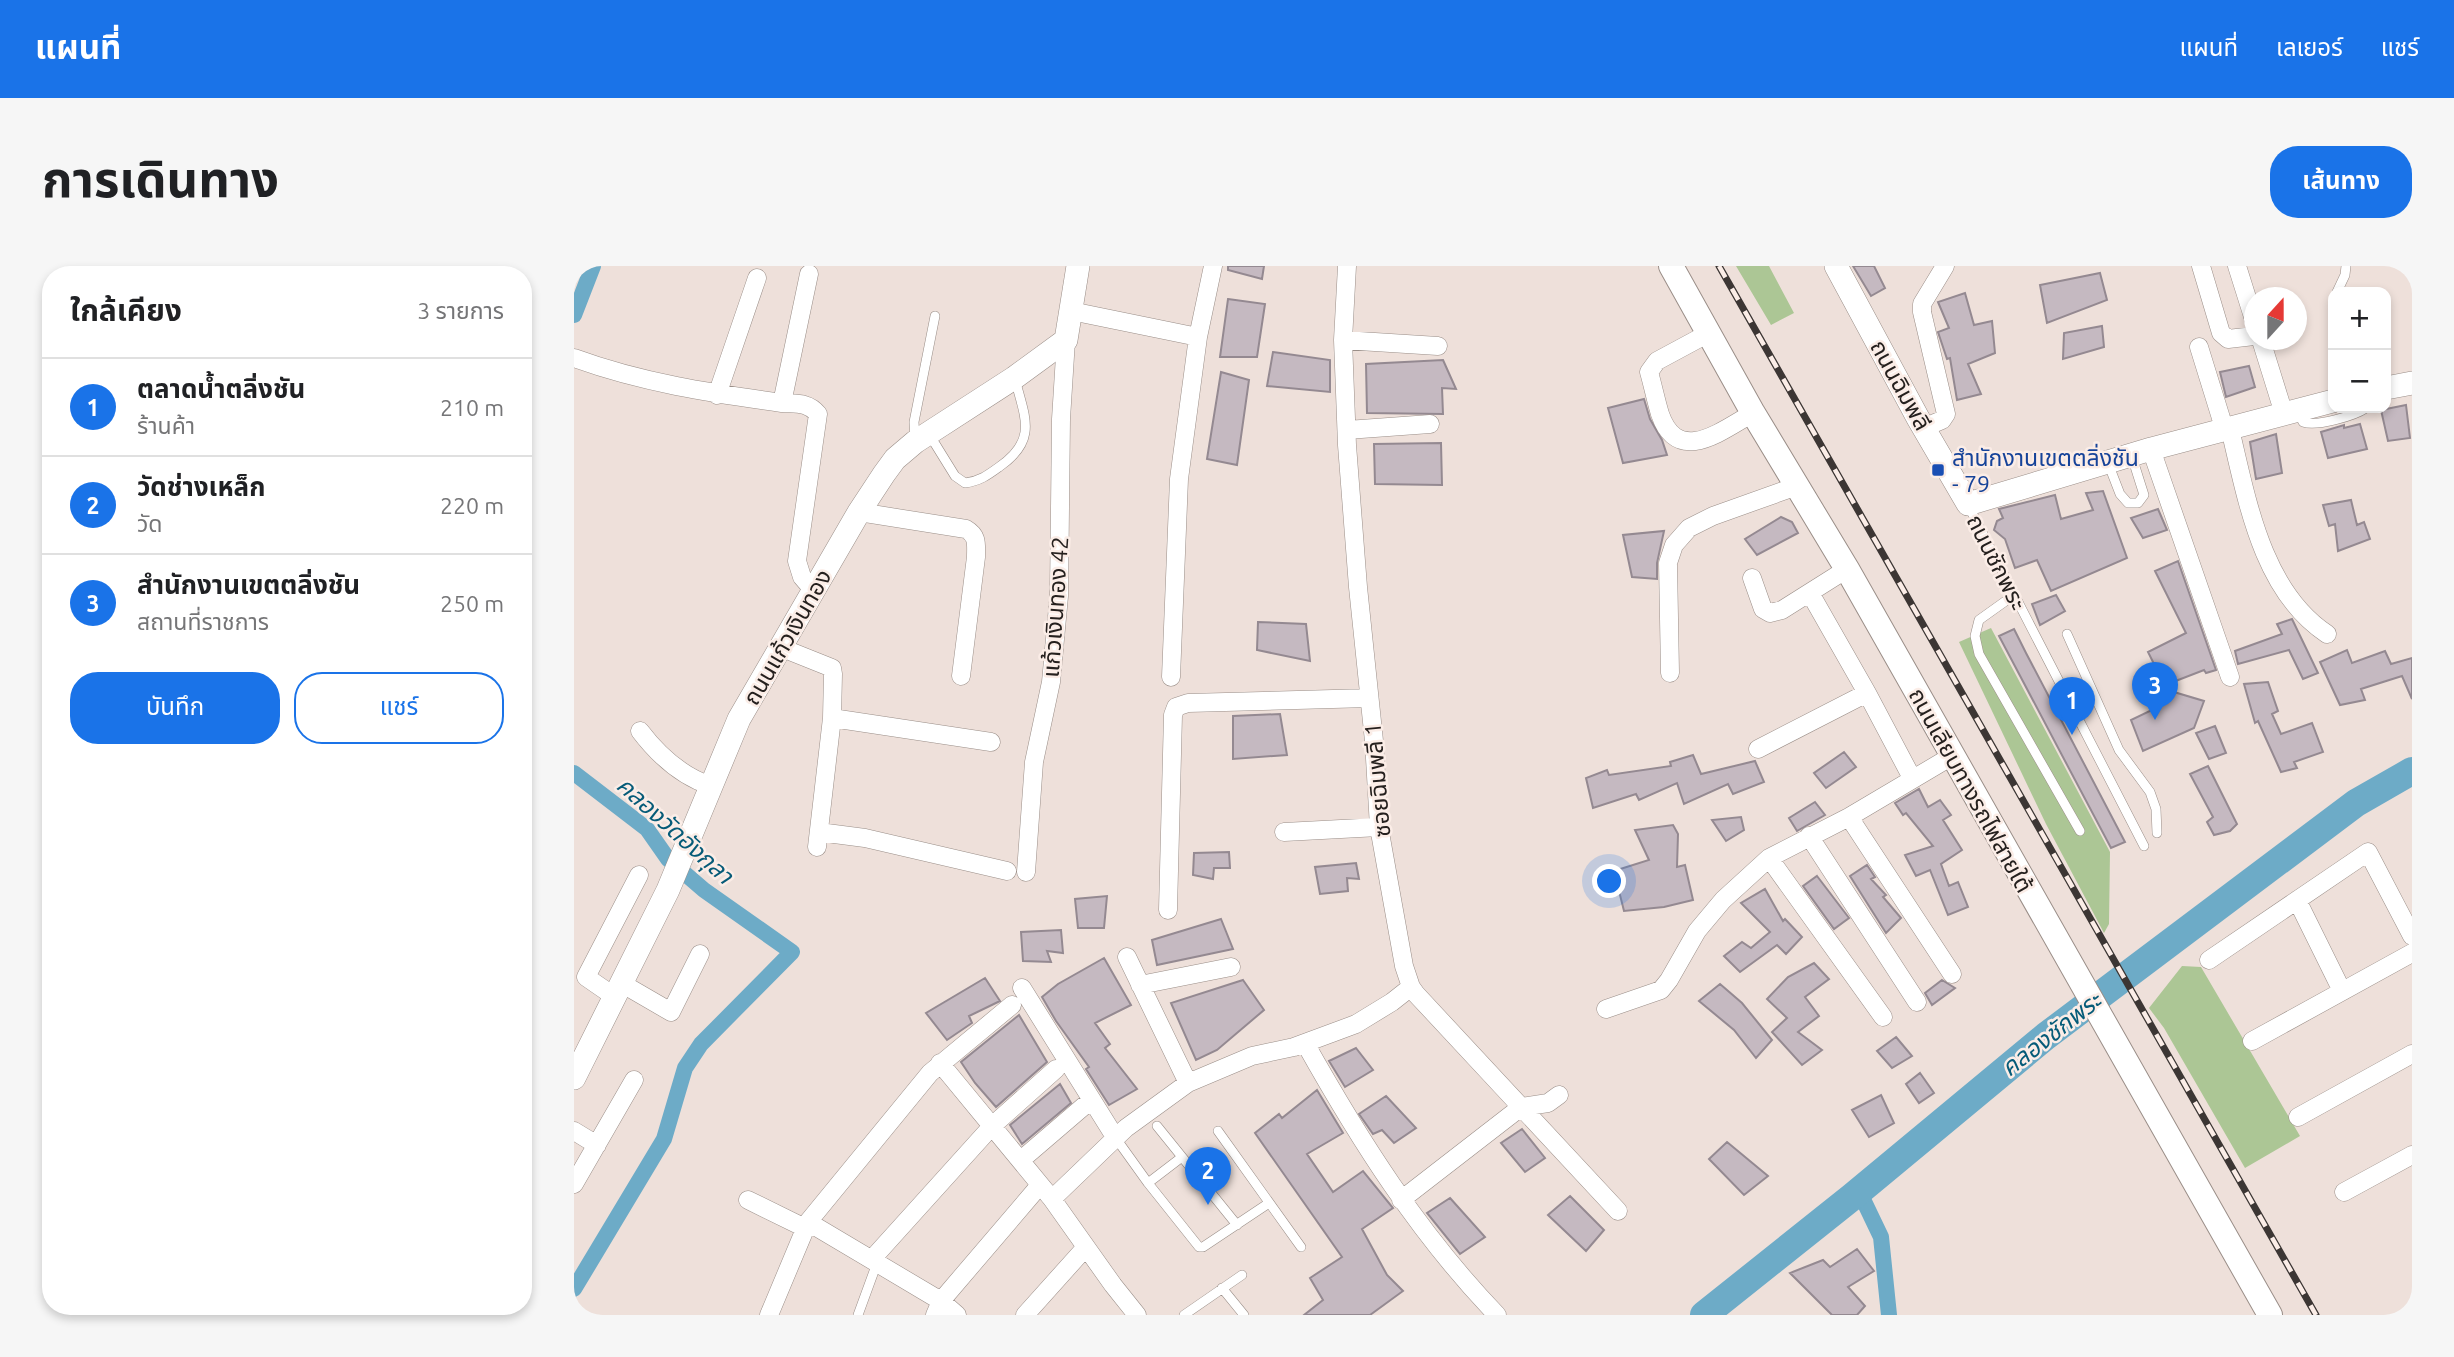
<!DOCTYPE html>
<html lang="th">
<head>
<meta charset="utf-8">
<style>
  :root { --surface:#fff; --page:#f6f6f6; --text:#202124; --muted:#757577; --line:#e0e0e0; --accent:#1a73e8 }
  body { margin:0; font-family:Ubuntu,"Noto Sans Thai",sans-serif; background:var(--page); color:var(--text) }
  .controls { position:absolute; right:21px; top:21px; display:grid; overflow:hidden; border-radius:14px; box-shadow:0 4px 10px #0003 }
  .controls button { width:63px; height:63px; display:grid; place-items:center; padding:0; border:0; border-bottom:2px solid var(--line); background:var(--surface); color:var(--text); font:35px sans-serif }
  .compass { position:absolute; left:1670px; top:21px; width:63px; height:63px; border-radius:50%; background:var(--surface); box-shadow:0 4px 10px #0003; rotate:21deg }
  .you { position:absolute; left:1036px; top:616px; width:24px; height:24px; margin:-18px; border:5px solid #fff; border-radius:50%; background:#1a73e8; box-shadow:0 0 0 10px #1a73e833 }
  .badge { display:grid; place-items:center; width:46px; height:46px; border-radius:50%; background:var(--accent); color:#fff; font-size:23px; font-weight:700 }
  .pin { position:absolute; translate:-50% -58px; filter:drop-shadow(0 2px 4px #0008) }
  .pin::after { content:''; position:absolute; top:37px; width:24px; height:21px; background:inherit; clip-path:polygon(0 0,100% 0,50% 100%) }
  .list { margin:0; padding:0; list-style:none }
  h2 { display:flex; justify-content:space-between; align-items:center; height:91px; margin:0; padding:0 28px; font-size:30px }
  h2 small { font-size:23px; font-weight:400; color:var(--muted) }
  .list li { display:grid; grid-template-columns:46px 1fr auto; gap:21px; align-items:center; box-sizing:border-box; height:98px; padding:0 28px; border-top:2px solid var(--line) }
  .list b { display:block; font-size:26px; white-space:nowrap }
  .list p { margin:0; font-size:23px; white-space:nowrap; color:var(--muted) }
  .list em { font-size:23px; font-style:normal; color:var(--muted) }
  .actions { display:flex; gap:14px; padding:21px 28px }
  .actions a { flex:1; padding:16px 0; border:2px solid var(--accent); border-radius:28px; text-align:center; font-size:24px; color:var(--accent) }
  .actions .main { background:var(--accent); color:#fff }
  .map { position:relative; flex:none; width:1838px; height:1049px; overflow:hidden; border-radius:28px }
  header { display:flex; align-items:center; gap:42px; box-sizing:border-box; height:98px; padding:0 35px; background:var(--accent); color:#fff }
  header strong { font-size:33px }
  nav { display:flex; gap:38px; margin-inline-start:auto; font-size:24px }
  .intro { display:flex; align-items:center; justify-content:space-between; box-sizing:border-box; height:168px; padding:0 42px }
  h1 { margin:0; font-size:49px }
  .button { padding:18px 32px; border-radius:28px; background:var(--accent); color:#fff; font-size:24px; font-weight:700 }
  main { display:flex; gap:42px; padding:0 42px }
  aside { flex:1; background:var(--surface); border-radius:28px; box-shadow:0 4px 10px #0003 }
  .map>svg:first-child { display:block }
  .green { fill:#acc695 }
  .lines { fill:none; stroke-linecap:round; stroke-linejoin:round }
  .canal { stroke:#6dabc7; stroke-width:16 }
  .river { stroke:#6dabc7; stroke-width:28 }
  .building { fill:#c5b9c1; stroke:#948991; stroke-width:2 }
  .service-casing { stroke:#9a8e88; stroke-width:10 }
  .minor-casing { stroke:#9a8e88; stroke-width:19 }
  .tertiary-casing { stroke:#9a8e88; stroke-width:24 }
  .secondary-casing { stroke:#9a8e88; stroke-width:26 }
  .service { stroke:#fff; stroke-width:9 }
  .minor { stroke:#fff; stroke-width:18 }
  .tertiary { stroke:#fff; stroke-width:23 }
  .secondary { stroke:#fff; stroke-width:24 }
  .rail-casing { stroke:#3c3634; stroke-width:7 }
  .rail { stroke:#fbede7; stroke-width:4.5; stroke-dasharray:13; stroke-linecap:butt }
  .transit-dot { fill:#1a4fb4; stroke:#fbede7; stroke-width:2.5 }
  .labels { text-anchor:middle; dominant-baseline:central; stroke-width:5; stroke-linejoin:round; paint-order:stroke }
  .street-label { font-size:23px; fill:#25201e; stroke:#fbede7 }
  .transit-label { font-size:23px; fill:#164399; stroke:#fbede7; text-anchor:start }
  .water-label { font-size:24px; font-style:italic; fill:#065b78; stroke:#fbede7 }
</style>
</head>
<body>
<header>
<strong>แผนที่</strong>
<nav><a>แผนที่</a><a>เลเยอร์</a><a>แชร์</a></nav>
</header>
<div class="intro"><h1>การเดินทาง</h1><a class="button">เส้นทาง</a></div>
<main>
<aside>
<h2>ใกล้เคียง<small>3 รายการ</small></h2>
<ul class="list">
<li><span class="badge">1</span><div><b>ตลาดน้ำตลิ่งชัน</b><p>ร้านค้า</p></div><em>210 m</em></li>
<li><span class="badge">2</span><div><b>วัดช่างเหล็ก</b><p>วัด</p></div><em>220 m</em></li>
<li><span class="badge">3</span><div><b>สำนักงานเขตตลิ่งชัน</b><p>สถานที่ราชการ</p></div><em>250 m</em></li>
</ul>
<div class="actions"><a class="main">บันทึก</a><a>แชร์</a></div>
</aside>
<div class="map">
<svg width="1838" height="1049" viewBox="0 0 1838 1049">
  <rect width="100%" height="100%" fill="#eee0da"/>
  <path class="green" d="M1162,0H1195L1220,47L1197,59Z
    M1417,362L1536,586L1535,658L1530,667L1472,558L1385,376Z
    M1608,700L1627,701L1726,870L1671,902L1590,762L1575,742Z"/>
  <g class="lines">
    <path class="canal" d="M0,49L19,0
      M0,507L73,563L94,593L130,624L218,686L127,778L111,802L90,873L0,1023
      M1285,925L1307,971L1315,1049"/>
    <path class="river" d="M1130,1049L1278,931L1472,770L1782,537L1838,505"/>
  </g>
  <path class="building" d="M654,0H690L688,13L654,4Z
    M1279,0H1300L1311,22L1297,30Z
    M1526,7L1533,34L1473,57L1466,19Z
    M1391,27L1400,59L1418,55L1421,87L1394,98L1407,128L1383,134L1376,92L1373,93L1364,66L1375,62L1364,36Z
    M654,33L691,38L683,91H646Z
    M1528,60L1530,81L1489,93L1490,67Z
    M699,86L756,94V126L693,120Z
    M869,94L882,123L868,122L869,148L793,147L792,98Z
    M1675,100L1681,121L1652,131L1646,106Z
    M647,106L675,114L663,199L633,193Z
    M1070,133L1076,153L1088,174L1093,189L1049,197L1034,142Z
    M1832,139L1836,172L1814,175L1807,144Z
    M1786,158L1793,183L1754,192L1747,166L1770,159V162Z
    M1702,168L1708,207L1682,213L1676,176Z
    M867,177L868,219L801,218L800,178Z
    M1529,225L1553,292L1477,325L1463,294L1441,302L1431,273L1420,264L1423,255L1429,252L1425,243L1481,229L1487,253L1519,244L1512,227Z
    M1777,234L1783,259L1790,256L1796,273L1764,285L1761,258L1755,260L1749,239Z
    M1584,243L1593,264L1569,272L1557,252Z
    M1207,251L1218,256L1224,267L1183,289L1171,273Z
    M1090,265L1083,297V313L1058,311L1049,269Z
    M1604,295L1642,404L1632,407L1630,404L1599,416V419L1594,421L1600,426L1630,435L1620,462L1569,485L1557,454L1578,444L1569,416L1584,406L1574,386L1612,367L1581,305Z
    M1482,329L1491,345L1466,359L1458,338Z
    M1718,353L1744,407L1729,413L1715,384L1664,398L1661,385L1708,368L1703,358Z
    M684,356L732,358L736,395L683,384Z
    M1440,363L1452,387L1551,576L1537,582L1425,370Z
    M1773,384L1778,397L1811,385L1817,398L1838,392V433L1828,410L1787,423L1791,434L1766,439L1746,396Z
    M1694,416L1704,445L1698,448L1707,468L1738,457L1749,486L1720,496L1723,502L1707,506L1684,455L1681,457L1670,418Z
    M706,448L713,489L659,493V450Z
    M1641,460L1652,487L1635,493L1622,467Z
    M1270,486L1282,501L1252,522L1240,507Z
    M1119,489L1127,508L1181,495L1190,516L1159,528L1154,518L1110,538L1103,517L1065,534L1062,528L1019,542L1012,512L1033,504L1035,509L1097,500L1096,496Z
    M1634,500L1663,558L1656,565L1640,569L1633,556L1639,551L1616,508Z
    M1345,523L1354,541L1366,534L1377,549L1369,554L1388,584L1367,598L1375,620L1384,616L1394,641L1374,649L1356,604L1342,610L1331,589L1359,580L1332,547L1329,549L1321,537Z
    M1241,536L1251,549L1223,565L1215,552Z
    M1167,551L1170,564L1152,575L1138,554Z
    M1099,559L1104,568L1103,601L1111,599L1119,634L1090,641L1050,645L1040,605L1075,594L1061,564Z
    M655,586L656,602H640L639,613L619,609L620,587Z
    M782,597L785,613L773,612L774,625L746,628L741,601Z
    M1293,599L1301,611L1297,613L1312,629L1309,631L1327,652L1312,667L1276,610Z
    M1243,610L1275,652L1260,663L1229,620Z
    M1191,623L1209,655L1211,653L1228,671L1212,688L1203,679L1166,706L1150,690L1168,676L1177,682L1196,666L1167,637Z
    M533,630L530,662H504L501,633Z
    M647,653L659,683L583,699L578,674Z
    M487,664L489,687L473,685L477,696L449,695L447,666Z
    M530,692L557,739L521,757L536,778L531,782L563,823L535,839L512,803L515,801L482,755L468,731L484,718Z
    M1240,697L1255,713L1231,731L1245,750L1224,766L1248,784L1228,799L1198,766L1213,752L1193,733L1214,711Z
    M411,712L426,735L395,750L398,757L373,774L352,747Z
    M669,714L690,744L643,784L622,794L597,737Z
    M1368,714L1381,722L1358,739L1351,727Z
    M1146,718L1168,737L1198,774L1182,792L1160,764L1125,735Z
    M445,749L473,796L422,841L401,817L387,796Z
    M1322,771L1338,790L1318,802L1303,785Z
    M782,782L799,804L771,821L755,795Z
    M1346,807L1360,827L1345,837L1332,818Z
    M486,818L497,837L448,878L436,859Z
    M743,824L769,867L733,888L759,926L789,905L819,942L788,963L813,1009L829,1025L796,1049H730L749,1034L736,1012L768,991L681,867L705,848L708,852Z
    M1307,829L1320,857L1295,871L1278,844Z
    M812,830L842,862L820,877L808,864L799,868L785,848Z
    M948,863L971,892L951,906L927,877Z
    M1153,876L1194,910L1170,929L1135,893Z
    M996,930L1030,964L1012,985L974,949Z
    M876,932L911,971L886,988L853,947Z
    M1283,983L1300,1005L1274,1021L1291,1040L1283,1049H1258L1216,1007L1249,994L1256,1001Z"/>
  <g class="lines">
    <g class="service-casing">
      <path id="service" d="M1763,26L1771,9L1772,0
        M1724,146L1729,156C1742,161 1780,150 1792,142
        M355,168L381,210L391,217C406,215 414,209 425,201C464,174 451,152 441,113
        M341,172L340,156L361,50
        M1534,197L1546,228L1554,237H1564L1570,229L1558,191
        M1394,239L1570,580
        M1440,329L1405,354L1401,370L1405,388L1506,565
        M1493,368L1545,484L1576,526L1582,543L1583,567
        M583,860L663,959
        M644,865L727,981
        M541,871L574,917L625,981H629L695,937
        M574,917L608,891
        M648,1022L670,1049
        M284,1049L303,997
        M610,1049L668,1009"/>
    </g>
    <g class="minor-casing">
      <path id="minor" d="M773,0L769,74L773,179L784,321L800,475L805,561L830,700L837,721L842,728L1044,945
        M1627,0L1647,67L1654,73L1680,70
        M1663,0L1680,54
        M235,8L208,137C223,138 234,136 244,148L223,295L228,311L240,325
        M497,45L624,71
        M1135,67L1083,95L1075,106C1079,120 1082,135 1086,148C1104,200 1147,165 1179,147
        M769,74L864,80
        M1687,74L1710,148
        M1625,81L1651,165
        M0,92C68,117 137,127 208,137
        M143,129L183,12
        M1349,162L1368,154L1372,148L1348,46V38L1371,0
        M1656,163C1673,234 1688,325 1753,368
        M773,164L856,158
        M1577,183L1656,411
        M285,246L392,263C404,270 402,278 402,291L387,410
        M1178,312L1189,343L1196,347L1208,344L1273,303
        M208,382L258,402L259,408L258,452L243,581
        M1096,407L1094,297L1100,279L1115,262L1139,250L1223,220
        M597,411L605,213L624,71L639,0
        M1293,427L1338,512
        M258,452L417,476
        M66,465C85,490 107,510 137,520
        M1184,483L1293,427L1236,327
        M1275,551L1378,708
        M245,566L291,572L433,605
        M710,566L805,561
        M1235,570L1343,736
        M1195,592L1309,751
        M452,606L460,496L477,416L485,330L487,153L492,74
        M1723,634L1768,725
        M594,644L599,449L602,441L614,437L795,432
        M553,691L614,817
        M1635,694L1794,586L1838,670
        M47,717L97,746L126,688
        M566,719L657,701
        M448,722L541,871
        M41,731L12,711L65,609
        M1032,743L1087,724L1095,714L1123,665L1149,634L1195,592L1275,551L1378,490
        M1678,775L1838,687
        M731,777C786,875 845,968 923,1049
        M366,797L478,933L539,1019L563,1049
        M1724,851L1838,788
        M0,865L23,879
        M447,894L510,840
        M0,918L60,814
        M1770,926L1838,889
        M478,933L552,862L614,817L678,790L720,781L782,758L818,736L837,721
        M174,934L231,962
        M827,934L947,841L974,837L985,829
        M234,956L367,1035L383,1049
        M298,993L418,860L482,803
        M195,1049L234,956L356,807L438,739
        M361,1049L367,1035L466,919
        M451,1049L512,981"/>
    </g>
    <g class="tertiary-casing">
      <path id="tertiary" d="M1262,0L1345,154L1394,238L1577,183L1759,135
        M1812,122L1838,117
        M0,812L94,624L165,453L285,246L310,208L321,193L341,176L440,112L492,74L504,0"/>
    </g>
    <g class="secondary-casing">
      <path id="secondary" d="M1097,0L1179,147L1273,303L1696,1049"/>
    </g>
    <use href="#service" class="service"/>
    <use href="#minor" class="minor"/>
    <use href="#tertiary" class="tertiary"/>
    <use href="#secondary" class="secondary"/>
    <g class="rail-casing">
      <path id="rail" d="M1145,0L1742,1049"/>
    </g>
    <use href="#rail" class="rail"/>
  </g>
  <rect class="transit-dot" x="1357" y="197" width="14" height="14" rx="3.5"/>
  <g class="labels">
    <g class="street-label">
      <text transform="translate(1327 119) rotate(61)">ถนนฉิมพลี</text>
      <text transform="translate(1423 296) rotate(63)">ถนนชักพระ</text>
      <text transform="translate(481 341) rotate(-86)">แก้วเงินทอง 42</text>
      <text transform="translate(213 371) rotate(-60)">ถนนแก้วเงินทอง</text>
      <text transform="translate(803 514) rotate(-95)">ซอยฉิมพลี 1</text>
      <text transform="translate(1397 524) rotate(61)">ถนนเลียบทางรถไฟสายใต้</text>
    </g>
    <g class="transit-label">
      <text x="1378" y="191">สำนักงานเขตตลิ่งชัน<tspan x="1378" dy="26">- 79</tspan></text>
    </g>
    <g class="water-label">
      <text transform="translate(101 564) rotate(42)">คลองวัดอังกุลา</text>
      <text transform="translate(1477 768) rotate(-38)">คลองชักพระ</text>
    </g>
  </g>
</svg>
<div class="controls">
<button>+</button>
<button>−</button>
</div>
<svg class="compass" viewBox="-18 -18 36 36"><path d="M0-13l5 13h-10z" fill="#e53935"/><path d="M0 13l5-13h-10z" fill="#757577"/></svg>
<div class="you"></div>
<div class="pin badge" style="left:1498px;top:469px">1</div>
<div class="pin badge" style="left:634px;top:939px">2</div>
<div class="pin badge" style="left:1581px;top:454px">3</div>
</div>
</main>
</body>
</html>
